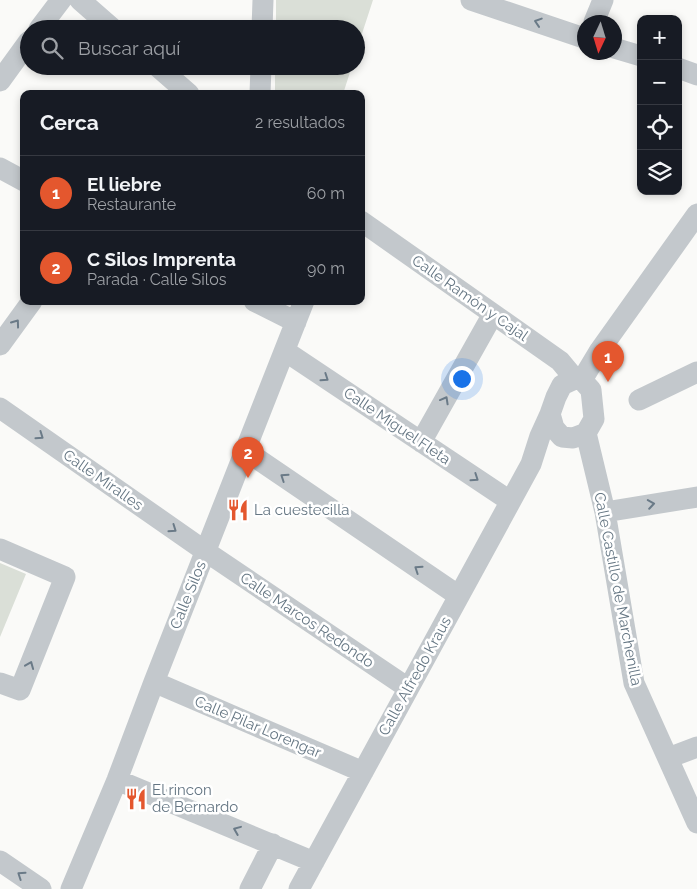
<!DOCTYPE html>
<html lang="es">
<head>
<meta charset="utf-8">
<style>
  :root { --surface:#171b24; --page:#20242c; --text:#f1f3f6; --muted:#9ea1a6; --line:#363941; --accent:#e4572e }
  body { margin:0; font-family:Raleway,sans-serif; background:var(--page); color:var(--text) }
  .controls { position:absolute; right:15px; top:15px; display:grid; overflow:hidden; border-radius:10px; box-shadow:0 2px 8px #0003 }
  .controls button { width:45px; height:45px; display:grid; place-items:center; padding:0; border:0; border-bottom:1px solid var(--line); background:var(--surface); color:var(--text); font:25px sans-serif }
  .compass { position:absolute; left:577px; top:15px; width:45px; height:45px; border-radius:50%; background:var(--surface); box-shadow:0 2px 8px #0003; rotate:184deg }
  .you { position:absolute; left:461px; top:378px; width:18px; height:18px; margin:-12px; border:4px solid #fff; border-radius:50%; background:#1a73e8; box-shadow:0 0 0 8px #1a73e833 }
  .badge { display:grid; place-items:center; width:32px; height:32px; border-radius:50%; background:var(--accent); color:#fff; font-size:16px; font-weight:700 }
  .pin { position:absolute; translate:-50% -41px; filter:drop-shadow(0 1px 2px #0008) }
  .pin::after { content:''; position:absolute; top:26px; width:18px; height:15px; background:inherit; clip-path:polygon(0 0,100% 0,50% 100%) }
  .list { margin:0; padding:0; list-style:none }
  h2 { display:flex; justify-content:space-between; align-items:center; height:65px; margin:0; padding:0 20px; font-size:21px }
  h2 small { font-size:16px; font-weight:400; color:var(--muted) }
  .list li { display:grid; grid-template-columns:32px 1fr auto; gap:15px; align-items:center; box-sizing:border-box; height:75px; padding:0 20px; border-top:1px solid var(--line) }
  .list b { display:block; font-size:19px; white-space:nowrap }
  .list p { margin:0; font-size:16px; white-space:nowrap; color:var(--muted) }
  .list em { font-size:16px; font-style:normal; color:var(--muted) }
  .icon { flex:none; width:28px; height:28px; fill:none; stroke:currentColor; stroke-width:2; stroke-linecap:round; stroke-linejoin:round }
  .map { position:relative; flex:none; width:697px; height:889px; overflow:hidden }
  .search { position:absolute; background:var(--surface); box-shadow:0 2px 8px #0003; left:20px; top:20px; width:345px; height:55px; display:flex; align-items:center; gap:12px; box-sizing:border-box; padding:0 18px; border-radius:28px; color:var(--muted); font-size:19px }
  .panel { position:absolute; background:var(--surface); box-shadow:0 2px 8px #0003; left:20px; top:90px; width:345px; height:215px; border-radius:10px }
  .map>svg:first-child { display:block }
  .green { fill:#dadfd7 }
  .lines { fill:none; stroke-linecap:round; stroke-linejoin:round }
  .minor { stroke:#c3c8cc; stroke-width:21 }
  .oneway { stroke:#6a7a87 }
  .labels { text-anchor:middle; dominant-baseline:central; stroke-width:5; stroke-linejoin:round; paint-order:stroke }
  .street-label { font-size:15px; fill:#657683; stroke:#fff }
  .poi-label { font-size:15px; fill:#657683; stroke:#fff; text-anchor:start }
</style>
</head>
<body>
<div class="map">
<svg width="697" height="889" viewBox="0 0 697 889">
  <rect width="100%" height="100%" fill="#fafaf8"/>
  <path class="green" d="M276,0H373L356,52V29H276Z
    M275,66H352L343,94H275Z
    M0,563L26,574L0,637Z"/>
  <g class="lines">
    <path class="minor" d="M80,0L113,29
      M471,0L584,38
      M594,22L603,0
      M39,29L61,0
      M262,29L263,0
      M614,48L641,56
      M157,66L189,94
      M678,68L697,75
      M0,81L29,41
      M260,94L261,66
      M0,168L24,181
      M361,221L560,361L575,379
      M254,301L296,322
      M0,345L32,301
      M285,351L510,501
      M575,379L582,380L591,390L594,419L586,433L573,438L562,437L554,428L550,414L556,397L562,385Z
      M582,380L600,350L697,214
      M639,400L697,372
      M0,408L205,551L408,688
      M586,433L605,512L634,683L697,823
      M421,442L493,314
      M246,451L459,596
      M605,512L697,497
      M0,549L65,577L20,690L0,683
      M154,682L363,772
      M668,758L697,747
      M117,780L314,862
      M0,861L41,889
      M71,889L117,780L154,682L304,301
      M250,889L273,844
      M299,889L531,464L540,436L550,414"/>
  </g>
  <defs><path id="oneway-chevron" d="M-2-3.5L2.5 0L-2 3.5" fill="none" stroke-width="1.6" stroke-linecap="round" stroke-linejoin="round" transform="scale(1.25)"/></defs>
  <g class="oneway">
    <use href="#oneway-chevron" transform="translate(538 22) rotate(-162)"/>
    <use href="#oneway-chevron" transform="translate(16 323) rotate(-54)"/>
    <use href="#oneway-chevron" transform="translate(325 378) rotate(34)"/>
    <use href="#oneway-chevron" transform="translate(445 400) rotate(-61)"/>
    <use href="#oneway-chevron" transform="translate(40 436) rotate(35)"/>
    <use href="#oneway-chevron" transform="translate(284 477) rotate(-146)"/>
    <use href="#oneway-chevron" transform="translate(475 478) rotate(34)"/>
    <use href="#oneway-chevron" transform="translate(651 504) rotate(-9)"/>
    <use href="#oneway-chevron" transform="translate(173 529) rotate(35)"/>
    <use href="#oneway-chevron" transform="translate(418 569) rotate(-146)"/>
    <use href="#oneway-chevron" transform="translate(30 665) rotate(-68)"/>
    <use href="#oneway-chevron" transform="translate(237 830) rotate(-158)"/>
    <use href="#oneway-chevron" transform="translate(21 875) rotate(-146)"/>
  </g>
  <defs>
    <g id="restaurant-bare" transform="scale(1.725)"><path d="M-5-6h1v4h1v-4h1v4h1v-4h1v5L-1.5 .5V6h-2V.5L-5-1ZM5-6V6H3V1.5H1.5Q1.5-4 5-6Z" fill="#e4572e" stroke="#fff" stroke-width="2.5" paint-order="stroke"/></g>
  </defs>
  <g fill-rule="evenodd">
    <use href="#restaurant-bare" x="238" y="510"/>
    <use href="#restaurant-bare" x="136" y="799"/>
  </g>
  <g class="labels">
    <g class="street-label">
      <text transform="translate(470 298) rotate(35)">Calle Ramón y Cajal</text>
      <text transform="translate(397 426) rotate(34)">Calle Miguel Fleta</text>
      <text transform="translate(103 480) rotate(35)">Calle Miralles</text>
      <text transform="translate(618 589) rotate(79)">Calle Castillo de Marchenilla</text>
      <text transform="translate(188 595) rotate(-68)">Calle Silos</text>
      <text transform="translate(307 620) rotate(34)">Calle Marcos Redondo</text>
      <text transform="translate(415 676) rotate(-61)">Calle Alfredo Kraus</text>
      <text transform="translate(258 727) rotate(23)">Calle Pilar Lorengar</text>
    </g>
    <g class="poi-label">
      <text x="254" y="510">La cuestecilla</text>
      <text x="152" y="790">El rincon<tspan x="152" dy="17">de Bernardo</tspan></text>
    </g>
  </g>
</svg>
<div class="controls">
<button>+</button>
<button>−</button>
<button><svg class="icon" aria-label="locate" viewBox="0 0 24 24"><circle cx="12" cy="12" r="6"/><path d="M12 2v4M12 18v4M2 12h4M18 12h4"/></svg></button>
<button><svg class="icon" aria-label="layers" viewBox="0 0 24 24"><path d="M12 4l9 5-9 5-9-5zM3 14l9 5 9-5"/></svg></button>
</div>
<svg class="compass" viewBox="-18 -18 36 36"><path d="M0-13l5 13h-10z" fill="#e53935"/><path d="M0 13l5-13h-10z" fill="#9ea1a6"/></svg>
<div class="you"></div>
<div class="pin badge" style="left:608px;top:382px">1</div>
<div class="pin badge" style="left:248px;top:478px">2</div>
<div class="search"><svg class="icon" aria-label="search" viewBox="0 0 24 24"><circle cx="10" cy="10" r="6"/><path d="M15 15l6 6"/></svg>Buscar aquí</div>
<section class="panel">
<h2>Cerca<small>2 resultados</small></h2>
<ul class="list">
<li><span class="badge">1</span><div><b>El liebre</b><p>Restaurante</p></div><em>60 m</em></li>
<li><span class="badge">2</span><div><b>C Silos Imprenta</b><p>Parada · Calle Silos</p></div><em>90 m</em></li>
</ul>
</section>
</div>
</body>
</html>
